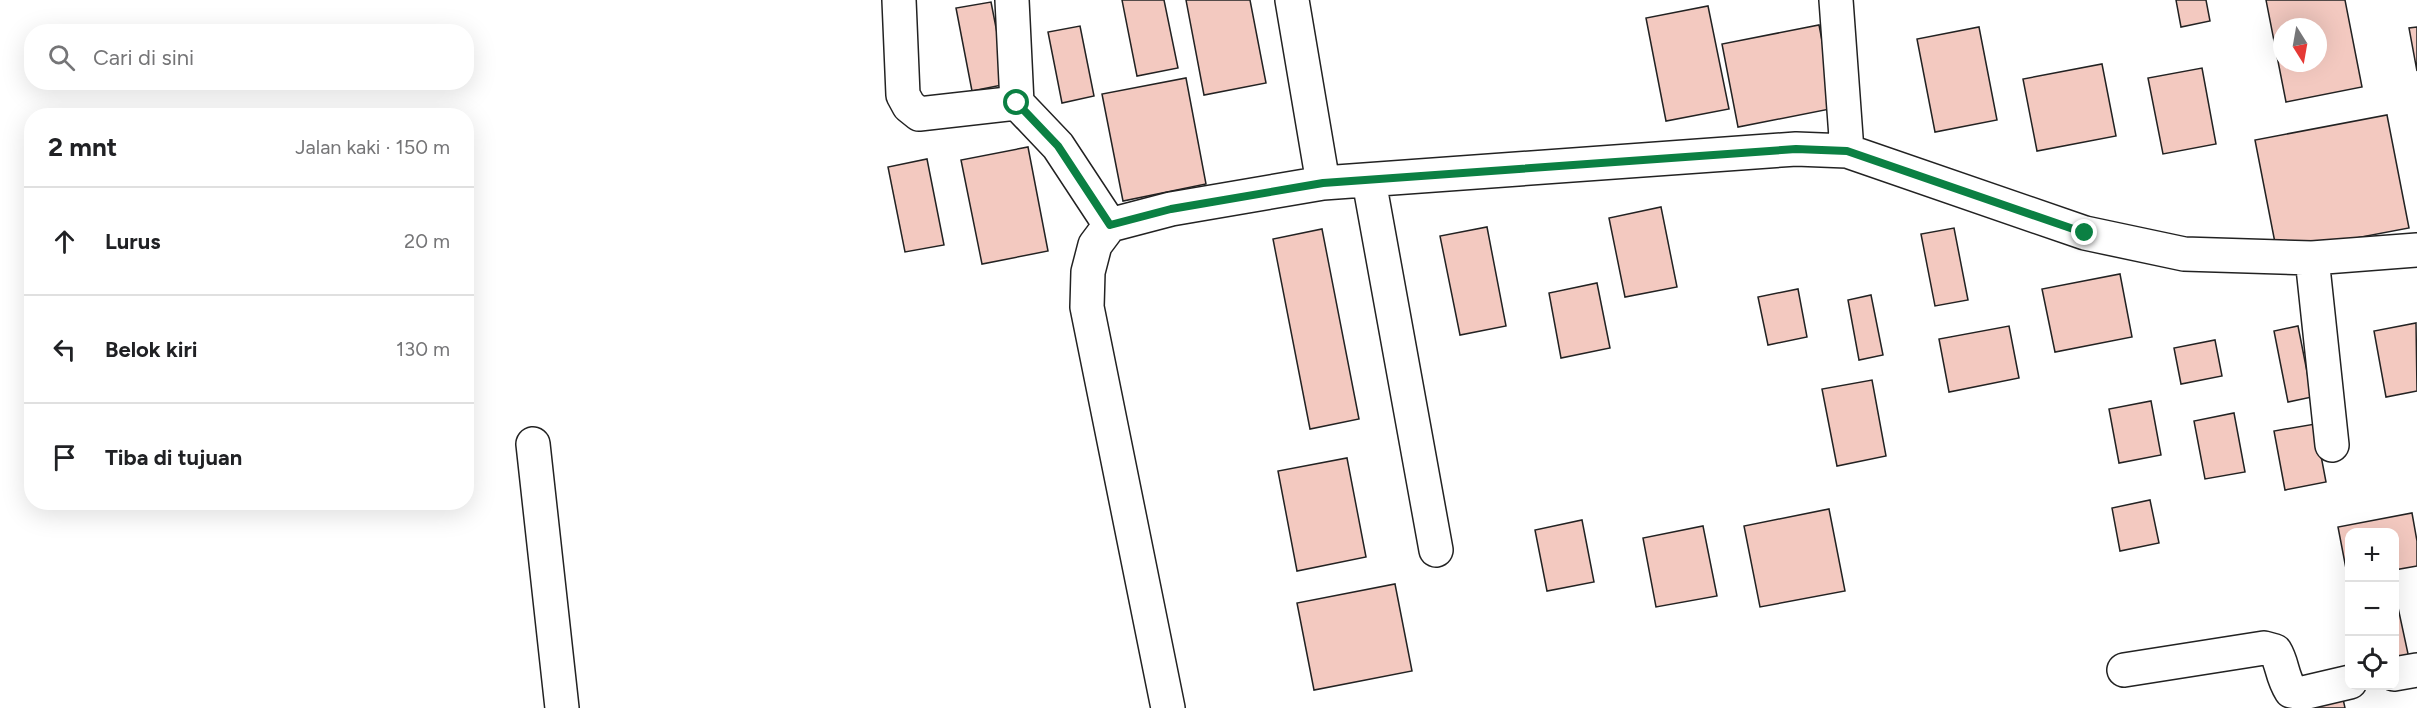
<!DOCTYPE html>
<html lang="id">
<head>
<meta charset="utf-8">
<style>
  :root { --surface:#fff; --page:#f2f2f2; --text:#202124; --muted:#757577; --line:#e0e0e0 }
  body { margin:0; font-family:Figtree,sans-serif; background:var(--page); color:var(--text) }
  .controls { position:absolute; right:18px; bottom:18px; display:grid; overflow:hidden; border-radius:12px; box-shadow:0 6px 24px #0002 }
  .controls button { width:54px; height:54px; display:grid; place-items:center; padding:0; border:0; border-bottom:2px solid var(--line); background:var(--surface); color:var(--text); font:30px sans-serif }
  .compass { position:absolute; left:2273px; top:18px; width:54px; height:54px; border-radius:50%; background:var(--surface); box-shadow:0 6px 24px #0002; rotate:169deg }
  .stop { position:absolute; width:18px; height:18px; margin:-14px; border:4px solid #0b8043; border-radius:50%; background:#fff }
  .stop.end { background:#0b8043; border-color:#fff; box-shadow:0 2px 6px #0008 }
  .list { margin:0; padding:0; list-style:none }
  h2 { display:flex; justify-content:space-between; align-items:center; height:78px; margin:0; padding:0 24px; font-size:26px }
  h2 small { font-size:20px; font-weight:400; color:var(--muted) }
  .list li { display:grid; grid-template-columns:39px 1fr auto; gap:18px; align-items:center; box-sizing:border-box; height:108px; padding:0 24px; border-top:2px solid var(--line) }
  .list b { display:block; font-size:22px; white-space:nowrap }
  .list em { font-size:20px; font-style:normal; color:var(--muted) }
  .icon { flex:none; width:33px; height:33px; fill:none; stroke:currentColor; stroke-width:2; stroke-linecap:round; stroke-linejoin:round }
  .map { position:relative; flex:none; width:2417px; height:708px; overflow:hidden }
  .search { position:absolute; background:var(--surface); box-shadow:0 6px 24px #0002; left:24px; top:24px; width:450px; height:66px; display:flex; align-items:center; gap:15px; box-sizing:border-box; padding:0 21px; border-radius:24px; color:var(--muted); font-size:22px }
  .panel { position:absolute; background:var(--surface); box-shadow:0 6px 24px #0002; left:24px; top:108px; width:450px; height:402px; border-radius:24px }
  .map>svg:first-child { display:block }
  .building { fill:#f3c9c0; stroke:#222; stroke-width:1.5; fill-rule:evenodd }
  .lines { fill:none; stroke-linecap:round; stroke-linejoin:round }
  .street-casing { stroke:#222; stroke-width:36 }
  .street { stroke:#fff; stroke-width:33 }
  .route { stroke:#0b8043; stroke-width:8 }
</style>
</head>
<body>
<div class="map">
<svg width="2417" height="708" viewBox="0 0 2417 708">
  <rect width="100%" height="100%" fill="#fff"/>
  <path class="building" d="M1122,0H1164L1178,68L1137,76Z
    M1186,0H1250L1266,83L1204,95Z
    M2176,0H2206L2210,21L2181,27Z
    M2266,0H2345L2362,87L2286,102ZM2282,27H2318V63H2282Z
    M991,2L1007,84L972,91L956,8Z
    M1708,6L1729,109L1666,121L1646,18Z
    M1819,25L1835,108L1738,127L1722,44Z
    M1080,26L1094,96L1062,103L1048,32Z
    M1979,27L1997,120L1935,132L1917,39Z
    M2417,27V71L2409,28Z
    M2102,64L2116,136L2037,151L2023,79Z
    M2202,68L2216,144L2163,154L2148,78Z
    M1186,78L1206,184L1123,201L1102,94Z
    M2387,115L2409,228L2277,253L2255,140Z
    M1028,147L1048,251L982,264L961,160Z
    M927,159L944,245L905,252L888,167Z
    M1661,207L1677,287L1625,297L1609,218Z
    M1487,227L1506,326L1460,335L1440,236Z
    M1954,228L1968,300L1935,306L1921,234Z
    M1322,229L1359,419L1310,429L1273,239Z
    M2120,274L2132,337L2055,352L2042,289Z
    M1597,283L1610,348L1561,358L1549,293Z
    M1798,289L1807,337L1768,345L1758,297Z
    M1871,295L1883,355L1859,360L1848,300Z
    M2416,323L2417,391L2386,397L2374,331Z
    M2009,326L2019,378L1949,392L1939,339Z
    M2298,326L2312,397L2288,402L2274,331Z
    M2215,340L2222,376L2181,384L2174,348Z
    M1872,380L1886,456L1837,466L1822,389Z
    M2151,401L2161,455L2119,463L2109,409Z
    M2234,413L2245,472L2205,479L2194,421Z
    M2315,424L2326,482L2285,490L2274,431Z
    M1347,458L1366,557L1297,571L1278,471Z
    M2150,500L2159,543L2120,551L2112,508Z
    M1829,509L1845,591L1760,607L1744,526Z
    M2412,513L2417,541V566L2394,570V532H2350L2348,579L2338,527Z
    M1582,520L1594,582L1547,591L1535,530Z
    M1703,526L1717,596L1656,607L1643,538Z
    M1395,584L1412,671L1314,690L1297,603Z
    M2394,589L2410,663L2394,667Z
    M2342,694L2345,708H2288L2287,704Z"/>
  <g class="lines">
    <g class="street-casing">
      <path id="street" d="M899,0L903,95L909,106L919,114L1017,103L1058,146L1110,225
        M1012,0L1017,103
        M1292,0L1323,183
        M1836,0L1847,151
        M1369,181L1436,550
        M2312,258L2332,445
        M533,444L562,708
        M2124,670L2264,648L2275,651C2283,664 2281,675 2291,691L2303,693L2350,682
        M2394,674L2417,670
        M1168,708L1087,307L1088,272L1095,245L1110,225L1171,209L1323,183L1796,149L1847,151L2085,233L2184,254L2312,258L2417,250"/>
    </g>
    <use href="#street" class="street"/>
  </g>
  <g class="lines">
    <path class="route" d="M1017,103L1058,146L1110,225L1171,209L1323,183L1796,149L1847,151L2085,233"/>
  </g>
</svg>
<div class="controls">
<button>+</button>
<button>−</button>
<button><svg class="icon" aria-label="locate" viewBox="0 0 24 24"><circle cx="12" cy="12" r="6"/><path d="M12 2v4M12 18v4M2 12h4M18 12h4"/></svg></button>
</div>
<svg class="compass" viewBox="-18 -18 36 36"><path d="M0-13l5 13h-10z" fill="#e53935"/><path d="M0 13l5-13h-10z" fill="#757577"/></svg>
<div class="stop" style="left:1017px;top:103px"></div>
<div class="stop end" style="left:2085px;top:233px"></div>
<div class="search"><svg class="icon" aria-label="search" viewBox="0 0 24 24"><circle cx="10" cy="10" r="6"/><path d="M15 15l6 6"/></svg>Cari di sini</div>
<section class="panel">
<h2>2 mnt<small>Jalan kaki · 150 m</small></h2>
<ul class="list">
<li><svg class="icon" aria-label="ahead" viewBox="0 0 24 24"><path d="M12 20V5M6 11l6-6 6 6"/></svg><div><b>Lurus</b></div><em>20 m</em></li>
<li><svg class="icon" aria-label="left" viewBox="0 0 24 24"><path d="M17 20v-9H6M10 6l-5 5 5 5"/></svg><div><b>Belok kiri</b></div><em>130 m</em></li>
<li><svg class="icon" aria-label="arrive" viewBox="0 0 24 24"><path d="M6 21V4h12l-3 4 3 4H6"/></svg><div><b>Tiba di tujuan</b></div></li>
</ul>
</section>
</div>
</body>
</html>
